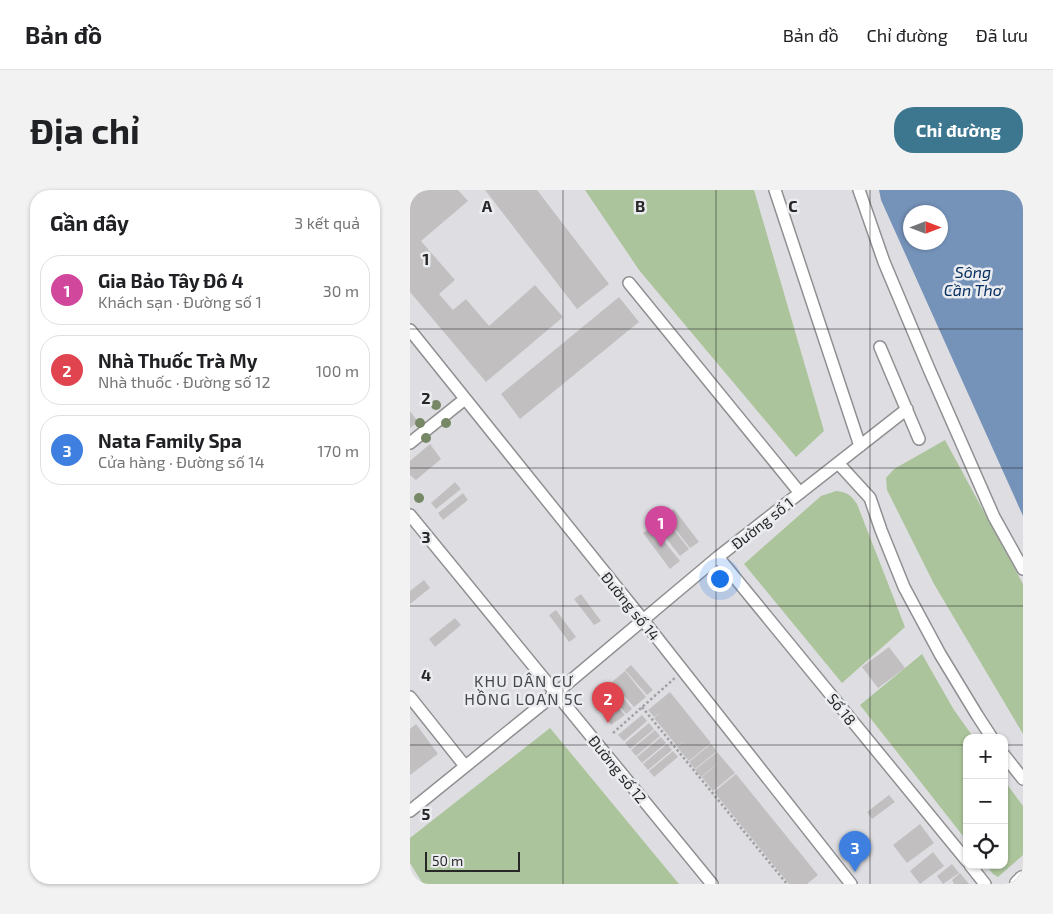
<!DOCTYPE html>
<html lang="vi">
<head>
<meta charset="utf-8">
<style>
	body { margin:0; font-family:"Exo 2",sans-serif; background:#f2f2f2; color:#202124 }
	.controls { position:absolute; right:15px; bottom:15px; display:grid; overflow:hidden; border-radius:10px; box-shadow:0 1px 4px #0004 }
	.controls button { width:45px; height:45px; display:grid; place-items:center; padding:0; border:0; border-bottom:1px solid #e0e0e0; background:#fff; color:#202124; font:25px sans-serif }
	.compass { position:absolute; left:493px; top:15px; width:45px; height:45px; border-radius:50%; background:#fff; box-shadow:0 1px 4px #0004; rotate:90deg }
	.scale { position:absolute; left:15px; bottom:12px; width:95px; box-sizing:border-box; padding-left:5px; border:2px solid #272728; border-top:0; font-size:14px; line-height:18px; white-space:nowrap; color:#272728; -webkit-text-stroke:4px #ebecef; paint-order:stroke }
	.you { position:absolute; left:309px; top:388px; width:18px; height:18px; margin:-12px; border:4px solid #fff; border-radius:50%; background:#1a73e8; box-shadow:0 0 0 8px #1a73e833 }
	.badge { display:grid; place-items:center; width:32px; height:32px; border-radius:50%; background:#3c778f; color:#fff; font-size:16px; font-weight:700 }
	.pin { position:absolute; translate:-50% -41px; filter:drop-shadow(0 1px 2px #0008) }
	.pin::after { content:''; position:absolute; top:26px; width:18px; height:15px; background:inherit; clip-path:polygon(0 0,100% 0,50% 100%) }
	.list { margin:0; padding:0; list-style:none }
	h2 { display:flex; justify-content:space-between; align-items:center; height:65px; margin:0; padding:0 20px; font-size:21px }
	h2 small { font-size:16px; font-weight:400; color:#757577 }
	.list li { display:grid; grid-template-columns:32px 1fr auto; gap:15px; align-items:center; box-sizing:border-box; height:70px; margin:0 10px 10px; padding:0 10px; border:1px solid #e0e0e0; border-radius:20px }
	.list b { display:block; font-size:19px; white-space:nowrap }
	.list p { margin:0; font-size:16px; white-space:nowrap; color:#757577 }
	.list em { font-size:16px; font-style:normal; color:#757577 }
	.icon { flex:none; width:28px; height:28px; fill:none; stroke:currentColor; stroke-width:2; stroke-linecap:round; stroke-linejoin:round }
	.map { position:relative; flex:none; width:613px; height:694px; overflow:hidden; border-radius:20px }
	header { display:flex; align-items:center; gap:30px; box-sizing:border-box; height:70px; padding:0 25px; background:#fff; border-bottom:1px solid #e0e0e0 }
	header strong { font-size:24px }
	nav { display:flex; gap:28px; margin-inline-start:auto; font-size:18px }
	.intro { display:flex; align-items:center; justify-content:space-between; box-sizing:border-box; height:120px; padding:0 30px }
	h1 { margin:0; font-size:35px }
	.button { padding:12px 22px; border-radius:20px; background:#3c778f; color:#fff; font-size:18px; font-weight:700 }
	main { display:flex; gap:30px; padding:0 30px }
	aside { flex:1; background:#fff; border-radius:20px; box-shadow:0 1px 4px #0004 }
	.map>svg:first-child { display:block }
	.green { fill:#acc49b }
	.water { fill:#7592b9; fill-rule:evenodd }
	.building { fill:#c2bfc1 }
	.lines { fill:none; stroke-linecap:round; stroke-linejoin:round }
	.street-casing { stroke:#909093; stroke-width:14 }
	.secondary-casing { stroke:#909093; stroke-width:19 }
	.path { stroke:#a1a1a4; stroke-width:2.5; stroke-dasharray:2.5 2.5; stroke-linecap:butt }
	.street { stroke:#fff; stroke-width:11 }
	.secondary { stroke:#fff; stroke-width:16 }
	.tree { fill:#786 }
	.grid { fill:none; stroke:#272728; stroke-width:1; stroke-opacity:0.55 }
	.labels { text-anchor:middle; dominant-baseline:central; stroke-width:5; stroke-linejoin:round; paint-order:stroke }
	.street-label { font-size:15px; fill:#272728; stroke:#ebecef }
	.water-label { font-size:16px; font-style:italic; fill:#072f60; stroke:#ebecef }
	.neighbourhood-label { font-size:16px; letter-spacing:1px; fill:#48484b; stroke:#ebecef }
	.grid-label { font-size:16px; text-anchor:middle; font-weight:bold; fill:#272728; stroke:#ebecef; stroke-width:5; stroke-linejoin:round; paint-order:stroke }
</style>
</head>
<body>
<header>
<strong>Bản đồ</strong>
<nav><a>Bản đồ</a><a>Chỉ đường</a><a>Đã lưu</a></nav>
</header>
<div class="intro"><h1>Địa chỉ</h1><a class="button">Chỉ đường</a></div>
<main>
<aside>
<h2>Gần đây<small>3 kết quả</small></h2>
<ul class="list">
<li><span class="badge" style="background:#d1479c">1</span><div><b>Gia Bảo Tây Đô 4</b><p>Khách sạn · Đường số 1</p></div><em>30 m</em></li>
<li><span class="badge" style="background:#e0444e">2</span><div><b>Nhà Thuốc Trà My</b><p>Nhà thuốc · Đường số 12</p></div><em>100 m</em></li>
<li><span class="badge" style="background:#3f7fe0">3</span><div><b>Nata Family Spa</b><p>Cửa hàng · Đường số 14</p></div><em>170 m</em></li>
</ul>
</aside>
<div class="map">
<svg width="613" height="694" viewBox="0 0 613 694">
	<rect width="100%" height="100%" fill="#dedee2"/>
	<path class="green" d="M175,0h169l70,241 -28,26 -157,-187z
		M535,250l78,144v150l-89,-150 -47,-94 -1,-12 8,-9z
		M426,301c11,1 15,4 21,13l48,123 -63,56 -98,-119 77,-68z
		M512,464l32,56 20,28h-7v103l-107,-136z
		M140,538l129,156h-256l-13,-21v-25z
		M594,590l19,26v49l-25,22 -5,-3 -7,-9h18z"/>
	<path class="water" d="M469,0h144v326l-142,-316zM500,22h30v30h-30z"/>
	<path class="building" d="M0,0h48l10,11 -47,40 34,39 -16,14 14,16 13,-11 23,27 46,-41 28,32 -77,65 -76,-90z
		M75,0h52l72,94 -32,25z
		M209,107l20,25 -119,97 -19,-25z
		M0,221l8,11 -8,6z
		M20,254l11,15 -25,21 -6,-5v-14z
		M45,292l6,7 -25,20 -5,-6z
		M53,303l5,7 -25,20 -5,-7z
		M264,319l25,33 -9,6 -25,-32z
		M254,327l25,32 -9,7 -25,-32z
		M242,336l28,35 -10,8 -27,-36z
		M14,390l6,8 -20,16v-13z
		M171,404l20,27 -7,4 -20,-26z
		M146,420l20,27 -7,5 -20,-27z
		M45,428l6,7 -26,22 -6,-8z
		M479,457l16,21 -27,20 -16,-21z
		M221,475l22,25 -6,5 -22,-25z
		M215,481l21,26 -12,10 -22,-25z
		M201,493l21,26 -6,5 -21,-26z
		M192,498l23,27 -14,10 -15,-24 2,-10z
		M260,502l41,51 -22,18 -12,-14 8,-6 -8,5 -23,-28 7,-6 -7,5 -6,-7z
		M232,525l5,6 -23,20 -6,-6z
		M239,533l5,6 -24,20 -5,-6z
		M6,534l22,30 -28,21v-46z
		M245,540l5,6 -24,20 -5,-6z
		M251,547l5,6 -24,20 -5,-6z
		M257,554l5,6 -24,20 -5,-6z
		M301,554l6,7 -22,18 -6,-7z
		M263,561l5,6 -24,20 -5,-6z
		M307,562l6,7 -22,18 -6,-7z
		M313,569l12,14 -22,18 -11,-14z
		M326,584l82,101 -11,9h-18l-75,-92z
		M479,605l6,7 -23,17 -5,-7z
		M510,634l14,19 -27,20 -14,-18z
		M523,662l11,14 -24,18 -10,-13z
		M542,674l7,9 -16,11 -6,-8z
		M550,683l9,11h-15l-2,-4z"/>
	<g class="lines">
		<g class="street-casing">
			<path id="street" d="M365,0l85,256
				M449,0l25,72 45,107 65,148 29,52
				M219,93l171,210
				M0,140l233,290 208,264
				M470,157l39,92
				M0,253l55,-44
				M428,273l32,35 11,32 23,57 36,67 37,61 15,23
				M0,325l302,369
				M308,367l249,304
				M0,507l55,69
				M594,565l19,24
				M0,621l146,-118 162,-136 189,-148
				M560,675l15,19"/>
		</g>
		<g class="secondary-casing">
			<path id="secondary" d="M608,694l5,-5"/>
		</g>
		<path class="path" d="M232,517l145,177
			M203,543l63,-56"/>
		<use href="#street" class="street"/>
		<use href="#secondary" class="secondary"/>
	</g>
	<g class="tree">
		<circle cx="26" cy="215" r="5"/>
		<circle cx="10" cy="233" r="5"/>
		<circle cx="36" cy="233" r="5"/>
		<circle cx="16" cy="248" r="5"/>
		<circle cx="9" cy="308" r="5"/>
	</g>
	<path class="grid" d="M153,0v694M306,0v694M460,0v694M0,139h613M0,278h613M0,416h613M0,555h557M594,555h19"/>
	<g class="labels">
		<g class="street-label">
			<text transform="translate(352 333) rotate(-38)">Đường số 1</text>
			<text transform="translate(221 416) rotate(51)">Đường số 14</text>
			<text transform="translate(432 519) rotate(51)">Số 18</text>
			<text transform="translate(208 579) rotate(51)">Đường số 12</text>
		</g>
		<g class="water-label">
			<text x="563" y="81">Sông<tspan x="563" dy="18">Cần Thơ</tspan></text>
		</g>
		<g class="neighbourhood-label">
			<text x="114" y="490">KHU DÂN CƯ<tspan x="114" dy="18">HỒNG LOAN 5C</tspan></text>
		</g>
	</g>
	<g class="grid-label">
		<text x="77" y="22">A</text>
		<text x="230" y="22">B</text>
		<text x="383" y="22">C</text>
		<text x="16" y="75">1</text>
		<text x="16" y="214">2</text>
		<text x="16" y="353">3</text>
		<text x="16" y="491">4</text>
		<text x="16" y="630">5</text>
	</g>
</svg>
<div class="controls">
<button>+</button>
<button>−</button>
<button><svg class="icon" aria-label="locate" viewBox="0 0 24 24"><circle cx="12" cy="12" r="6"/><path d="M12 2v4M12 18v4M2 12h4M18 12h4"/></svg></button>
</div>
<svg class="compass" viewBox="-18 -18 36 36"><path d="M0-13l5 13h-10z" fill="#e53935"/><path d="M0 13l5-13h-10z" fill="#757577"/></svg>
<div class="scale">50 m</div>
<div class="you"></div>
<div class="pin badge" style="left:251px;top:357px;background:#d1479c">1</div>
<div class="pin badge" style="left:198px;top:533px;background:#e0444e">2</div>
<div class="pin badge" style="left:445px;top:682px;background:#3f7fe0">3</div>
</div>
</main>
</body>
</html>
